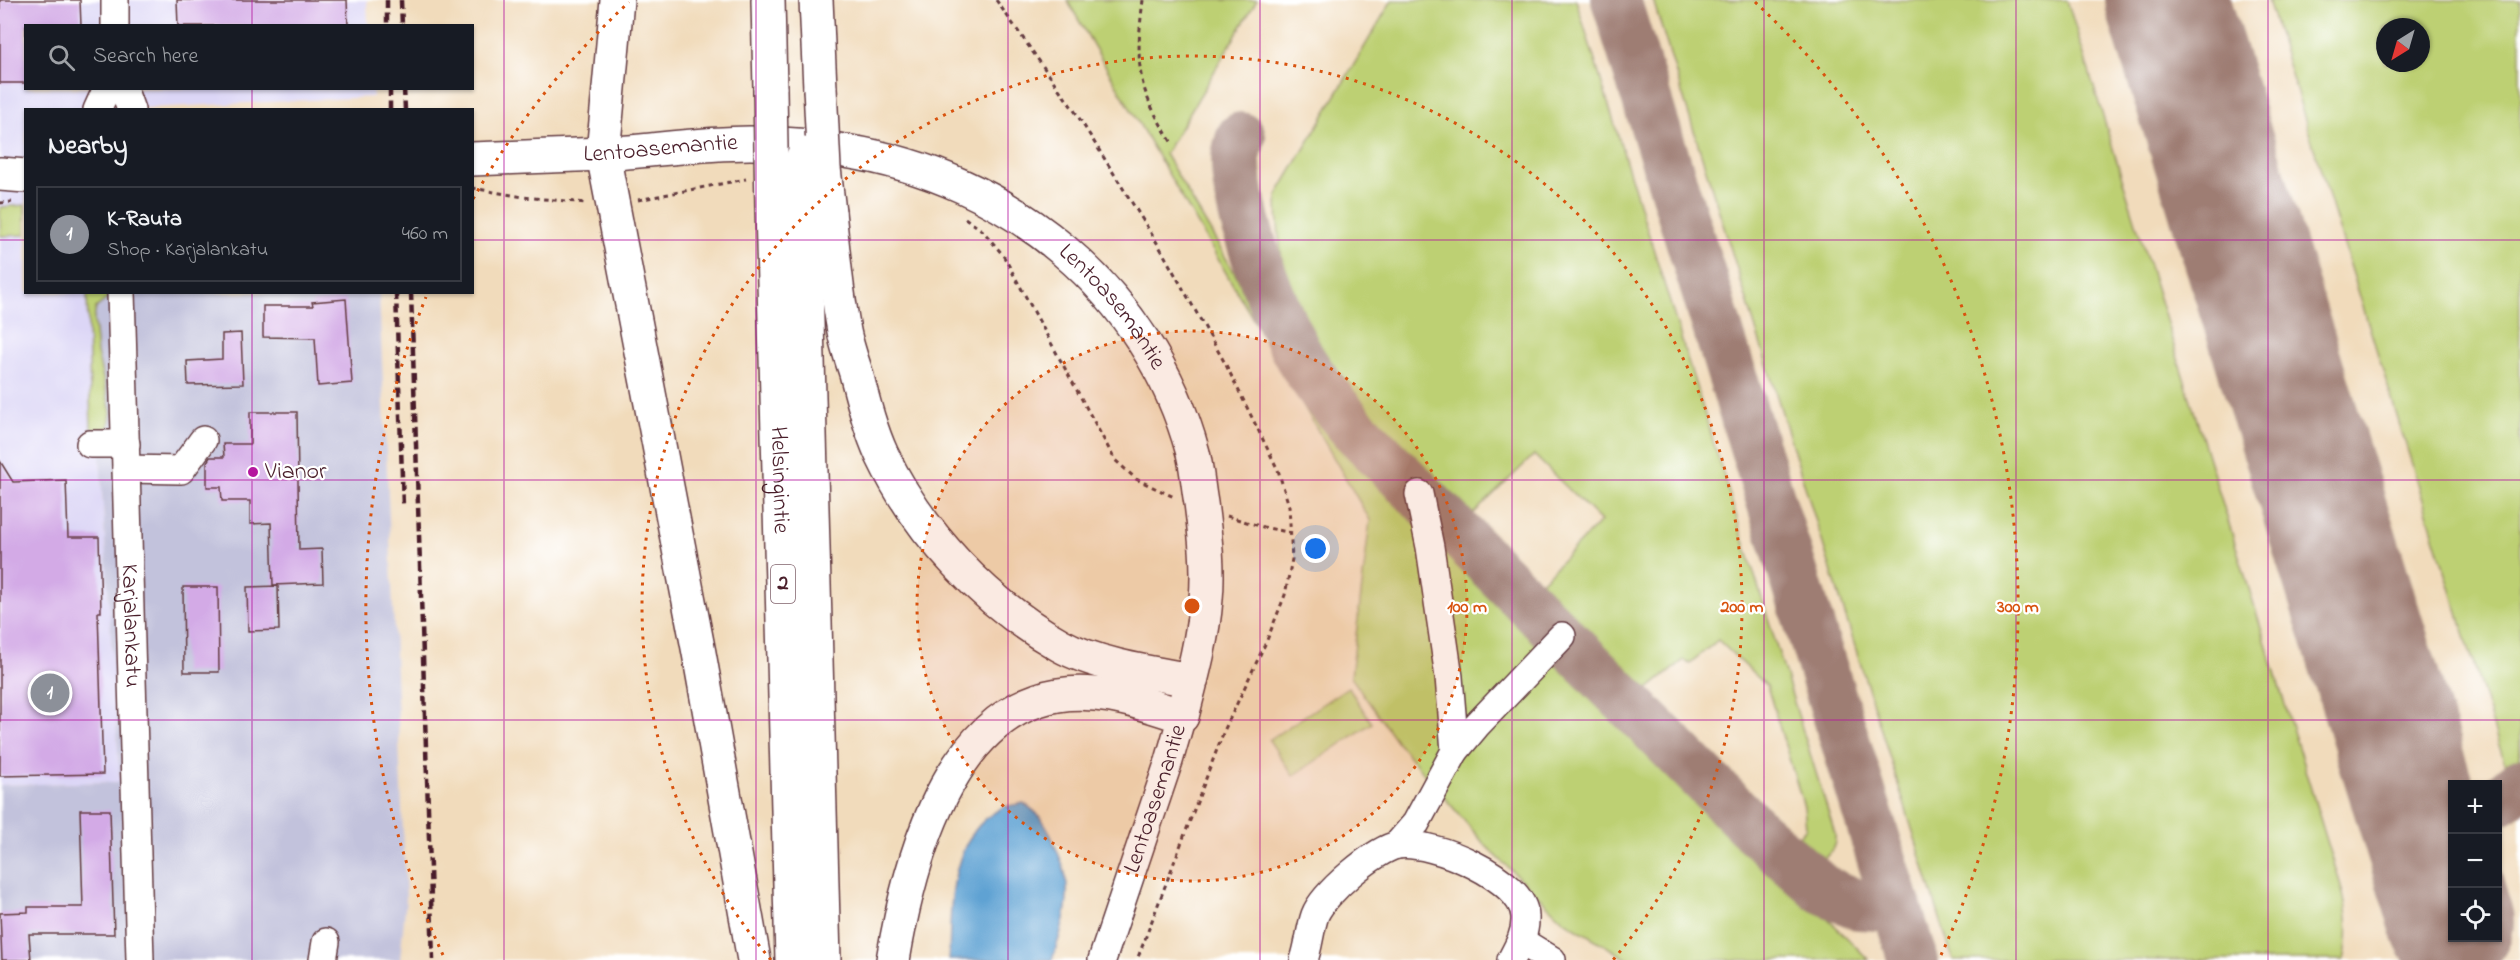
<!DOCTYPE html>
<html lang="en">
<head>
<meta charset="utf-8">
<style>
	body { margin:0; font-family:"Indie Flower",sans-serif; background:#242831; color:#f1f3f6 }
	.controls { position:absolute; right:18px; bottom:18px; display:grid; overflow:hidden; border-radius:0px; box-shadow:0 2px 4px #0004 }
	.controls button { width:54px; height:54px; display:grid; place-items:center; padding:0; border:0; border-bottom:2px solid #363941; background:#171b24; color:#f1f3f6; font:30px sans-serif }
	.compass { position:absolute; left:2376px; top:18px; width:54px; height:54px; border-radius:50%; background:#171b24; box-shadow:0 2px 4px #0004; rotate:217deg }
	.you { position:absolute; left:1316px; top:549px; width:21px; height:21px; margin:-15px; border:4px solid #fff; border-radius:50%; background:#1a73e8; box-shadow:0 0 0 9px #1a73e833 }
	.badge { display:grid; place-items:center; width:39px; height:39px; border-radius:50%; background:#8c9099; color:#fff; font-size:20px; font-weight:700 }
	.pin { position:absolute; translate:-50% -50%; border:3px solid #fff; box-shadow:0 2px 6px #0006 }
	.list { margin:0; padding:0; list-style:none }
	h2 { display:flex; justify-content:space-between; align-items:center; height:78px; margin:0; padding:0 24px; font-size:26px }
	h2 small { font-size:20px; font-weight:400; color:#9ea1a6 }
	.list li { display:grid; grid-template-columns:39px 1fr auto; gap:18px; align-items:center; box-sizing:border-box; height:96px; margin:0 12px 12px; padding:0 12px; border:2px solid #363941; border-radius:0px }
	.list b { display:block; font-size:22px; white-space:nowrap }
	.list p { margin:0; font-size:20px; white-space:nowrap; color:#9ea1a6 }
	.list em { font-size:20px; font-style:normal; color:#9ea1a6 }
	.icon { flex:none; width:33px; height:33px; fill:none; stroke:currentColor; stroke-width:2; stroke-linecap:round; stroke-linejoin:round }
	.map { position:relative; flex:none; width:2520px; height:960px; overflow:hidden }
	.search { position:absolute; background:#171b24; box-shadow:0 2px 4px #0004; left:24px; top:24px; width:450px; height:66px; display:flex; align-items:center; gap:15px; box-sizing:border-box; padding:0 21px; border-radius:0px; color:#9ea1a6; font-size:22px }
	.panel { position:absolute; background:#171b24; box-shadow:0 2px 4px #0004; left:24px; top:108px; width:450px; height:186px; border-radius:0px }
	.map>svg:first-child { display:block }
	.built { fill:#dcd6f6 }
	.industrial { fill:#c2c2dc }
	.green { fill:#bdd073; stroke:#84784f; stroke-width:1.5; fill-rule:evenodd }
	.water { fill:#5fa2d3; stroke:#54607f; stroke-width:1.5 }
	.lines { fill:none; stroke-linecap:round; stroke-linejoin:round }
	.taxiway { stroke:#9e7d73; stroke-width:50 }
	.runway { stroke:#9e7d73; stroke-width:124 }
	.building { fill:#d3aae6 }
	.minor-casing { stroke:#633b41; stroke-width:30 }
	.major-casing { stroke:#633b41; stroke-width:36 }
	.highway-casing { stroke:#633b41; stroke-width:36 }
	.path { stroke:#633b41; stroke-width:3; stroke-dasharray:4.5 4.5; stroke-linecap:butt }
	.minor { stroke:#fff; stroke-width:27 }
	.major { stroke:#fff; stroke-width:33 }
	.highway { stroke:#fff; stroke-width:33 }
	.rail { stroke:#4a1f2b; stroke-width:4.5; stroke-dasharray:9 4.5; stroke-linecap:butt }
	.highway-bridge-casing { stroke:#633b41; stroke-width:36; stroke-linecap:butt }
	.highway-bridge { stroke:#fff; stroke-width:33 }
	.grid { fill:none; stroke:#b5179e; stroke-width:1.5; stroke-opacity:0.55 }
	.ring { fill:none; stroke:#d8530f; stroke-width:3; stroke-dasharray:3 6 }
	.poi-dot { fill:#b5179e; stroke:#fff; stroke-width:2 }
	.labels { text-anchor:middle; dominant-baseline:central; stroke-width:4.5; stroke-linejoin:round; paint-order:stroke }
	.shield { fill:#fff; stroke:#80626b; stroke-width:1.5 }
	.shield-label { font-size:22px; font-weight:bold; fill:#4a1f2b }
	.street-label { font-size:24px; fill:#4a1f2b; stroke:#fff }
	.poi-label { font-size:24px; fill:#4a1f2b; stroke:#fff; text-anchor:start }
	.centre { fill:#d8530f; stroke:#fff; stroke-width:3 }
	.ring-label { font-size:18px; text-anchor:middle; font-weight:bold; fill:#d8530f; stroke:#fff; stroke-width:4.5; stroke-linejoin:round; paint-order:stroke }
</style>
</head>
<body>
<div class="map">
<svg width="2520" height="960" viewBox="0 0 2520 960">
	<rect width="100%" height="100%" fill="#fff"/>
	<filter id="ink" filterUnits="userSpaceOnUse"><feTurbulence type="fractalNoise" baseFrequency=".0167" numOctaves="2"/><feDisplacementMap in="SourceGraphic" scale="12" xChannelSelector="R" yChannelSelector="G"/><feConvolveMatrix kernelMatrix="1 2 1 2 8 2 1 2 1" color-interpolation-filters="sRGB"/></filter>
	<filter id="wash" filterUnits="userSpaceOnUse"><feTurbulence type="fractalNoise" baseFrequency=".008" numOctaves="4" result="noise"/><feDisplacementMap in="SourceGraphic" scale="24" xChannelSelector="R" yChannelSelector="G"/><feGaussianBlur stdDeviation="1.35" result="paint"/><feColorMatrix in="noise" values="0 0 0 0 0 0 0 0 0 0 0 0 0 0 0 0 0 1.4 0 .05"/><feComposite in="paint" operator="in"/></filter>
	<g filter="url(#wash)">
		<rect width="100%" height="100%" fill="#f1dbbb"/>
		<path class="built" d="M0,0h367l1,25 -342,1v62l346,1 1,8 -247,12 -100,1v182l64,1 30,489 -120,3z"/>
		<path class="industrial" d="M90,293h289l27,605 -6,62h-400v-175l120,-3z"/>
		<path class="green" d="M1067,0h190l-92,154 147,251 29,38 42,44 254,252 21,28 33,32 46,42 45,31 87,88h-240l-65,-39 -78,-75 -89,-104 -46,-65 19,-157z
			M1392,0h184l259,834c1,11 -2,16 -10,24h-16l-18,-17 7,-4 8,-9 -2,-21 -37,-121 -49,-46 -28,23 -6,-3 -36,29 -109,-105 62,-63 -67,-66 -63,61c-64,-64 -136,-125 -175,-209 -15,-34 -19,-76 -19,-112z
			M1653,0h414l274,886c7,26 9,47 3,74h-391z
			M2268,0h252v813zM2385,27h36v36h-36z
			M25,205v30l-25,1v-29z
			M87,293h21v5l-12,10 -2,12 3,33 14,59 -2,16 -18,1z
			M1348,687l24,36 -79,53 -24,-36z"/>
		<path class="water" d="M1023,803c18,11 25,23 32,43 4,9 8,18 10,27 7,29 -4,60 -13,87h-103c2,-52 -2,-122 51,-151 6,-4 16,-4 23,-6z"/>
		<g class="lines">
			<path class="taxiway" d="M1616,0l297,960
				M1241,137c-2,7 -5,15 -5,22 -1,55 37,151 64,199 15,25 34,47 53,70l402,402 67,59 37,16 38,2
				M2397,743c14,24 28,45 55,54
				M2498,801l22,-18
				M2447,960c5,-37 -11,-75 5,-109"/>
			<path class="runway" d="M2167,0l285,922"/>
		</g>
		<g id="blocks">
			<path class="building" d="M0,0h80l1,26h-55v57h-26z
				M177,0h170l1,26h-170z
				M346,299l6,84 -34,3 -3,-48 -52,-1v-31h50l-1,-4z
				M241,333l2,51 -55,1 -1,-24 35,-2v-25z
				M250,412h47l2,138 23,-1 1,34 -50,2 -2,-62 -21,1v-23h-28l-1,-14h-14v-25l3,-5h14l-1,-13h27z
				M0,461l13,21 53,-2 2,57h31l2,75h-3l5,162 -103,2z
				M278,586l1,44 -31,1 -1,-44z
				M183,587h35l1,85h-35z
				M80,810h30l4,124h-85l2,26h-29l-2,-47 28,-1v-5h55z"/>
		</g>
	</g>
	<g filter="url(#ink)">
		<use href="#blocks" fill-opacity="0" stroke="#633b41" stroke-width="1.5"/>
		<g class="lines">
			<g class="minor-casing">
				<g id="minor">
					<path d="M115,0v26"/>
					<path d="M123,88l8,22"/>
					<path d="M97,110l10,-22"/>
					<path id="s1" d="M121,292l19,668"/>
					<path d="M90,444h36"/>
					<path d="M126,469l55,1 22,-30"/>
					<path d="M1455,751l21,-25 86,-90"/>
					<path d="M1397,845l19,-22 39,-72 -6,-74 -19,-130 -11,-53"/>
					<path d="M1521,941l31,19"/>
					<path d="M323,960l3,-18"/>
					<path id="s2" d="M1102,960l67,-199 13,-45"/>
					<path d="M1304,960c5,-14 6,-31 11,-45 8,-21 60,-66 83,-70 33,-5 126,33 127,72 1,16 -7,30 -14,43"/>
				</g>
			</g>
			<g class="major-casing">
				<g id="major">
					<path id="s3" d="M472,159c44,-2 87,-3 131,-5 48,-3 98,-11 147,-11 30,0 65,3 95,8 164,26 304,139 348,302 4,16 5,34 8,50 4,31 8,65 5,96 -3,39 -14,79 -24,117"/>
					<path d="M0,174l26,2"/>
				</g>
			</g>
			<g class="highway-casing">
				<g id="highway">
					<path d="M617,0l-14,154 96,499 55,307"/>
					<path d="M768,0l2,89"/>
					<path d="M816,0l4,88"/>
					<path id="s4" d="M772,208l20,752"/>
					<path d="M804,209l20,751"/>
					<path d="M829,212c4,37 7,75 14,113 2,16 8,32 13,48 7,27 14,56 26,82 37,78 103,148 178,190 36,20 91,28 131,35"/>
					<path d="M893,960c15,-89 49,-227 145,-260 47,-17 100,1 144,16"/>
				</g>
			</g>
			<path class="path" d="M996,0l80,113 83,133 67,119 52,105 11,36 3,53 -7,36 -18,45 -43,91 -87,229
				M1143,0c-3,25 -6,50 -2,75 4,24 18,47 31,68
				M472,188l51,9 64,6
				M638,200l108,-21
				M0,203l12,-1
				M965,218l18,13 20,24 112,205 21,19 40,19
				M1227,516l36,11 29,6"/>
			<use href="#minor" class="minor"/>
			<use href="#major" class="major"/>
			<use href="#highway" class="highway"/>
			<path class="rail" d="M387,0v26
				M401,0l1,26
				M390,88v22
				M404,88l1,22
				M396,292l7,215
				M411,292l22,668"/>
			<g class="highway-bridge-casing">
				<path id="highway-bridge" d="M820,88l4,80 5,44
					M770,89l2,119
					M804,154v55"/>
			</g>
			<use href="#highway-bridge" class="highway-bridge"/>
		</g>
	</g>
	<path class="grid" d="M252,0v26M504,0v960M756,0v960M1008,0v960M1260,0v960M1512,0v960M1764,0v960M2016,0v960M2268,0v960M252,88v22M0,240h26M472,240h2048M252,292v668M0,480h2520M0,720h2520"/>
	<circle cx="1192" cy="606" r="275" fill="#d8530f" fill-opacity=".12"/>
	<g class="ring">
		<circle cx="1192" cy="606" r="275"/>
		<path d="M771 960A550 550 0 1 1 1613 960"/>
		<path d="M443 955A826 826 0 0 1 426 297M473 199A826 826 0 0 1 629 2M1755 2A826 826 0 0 1 1941 955"/>
	</g>
	<circle class="poi-dot" cx="253" cy="472" r="6"/>
	<g class="labels">
		<rect class="shield" x="771" y="565" width="24" height="38" rx="4.5"/>
		<g class="shield-label">
			<text x="783" y="584">2</text>
		</g>
		<g class="street-label">
			<text stroke="none"><textPath href="#s3" startOffset="189">Lentoasemantie</textPath></text>
			<text stroke="none"><textPath href="#s3" startOffset="692">Lentoasemantie</textPath></text>
			<text stroke="none"><textPath href="#s4" startOffset="272">Helsingintie</textPath></text>
			<text stroke="none"><textPath href="#s1" startOffset="334">Karjalankatu</textPath></text>
			<text stroke="none"><textPath href="#s2" startOffset="170">Lentoasemantie</textPath></text>
		</g>
		<g class="poi-label">
			<text x="265" y="472">Vianor</text>
		</g>
	</g>
	<circle cx="1192" cy="606" r="9" class="centre"/>
	<g class="ring-label">
		<text x="1467" y="612">100 m</text>
		<text x="1742" y="612">200 m</text>
		<text x="2018" y="612">300 m</text>
	</g>
</svg>
<div class="controls">
<button>+</button>
<button>−</button>
<button><svg class="icon" aria-label="locate" viewBox="0 0 24 24"><circle cx="12" cy="12" r="6"/><path d="M12 2v4M12 18v4M2 12h4M18 12h4"/></svg></button>
</div>
<svg class="compass" viewBox="-18 -18 36 36"><path d="M0-13l5 13h-10z" fill="#e53935"/><path d="M0 13l5-13h-10z" fill="#9ea1a6"/></svg>
<div class="you"></div>
<div class="pin badge" style="left:50px;top:693px">1</div>
<div class="search"><svg class="icon" aria-label="search" viewBox="0 0 24 24"><circle cx="10" cy="10" r="6"/><path d="M15 15l6 6"/></svg>Search here</div>
<section class="panel">
<h2>Nearby<small></small></h2>
<ul class="list">
<li><span class="badge">1</span><div><b>K-Rauta</b><p>Shop · Karjalankatu</p></div><em>460 m</em></li>
</ul>
</section>
</div>
</body>
</html>
